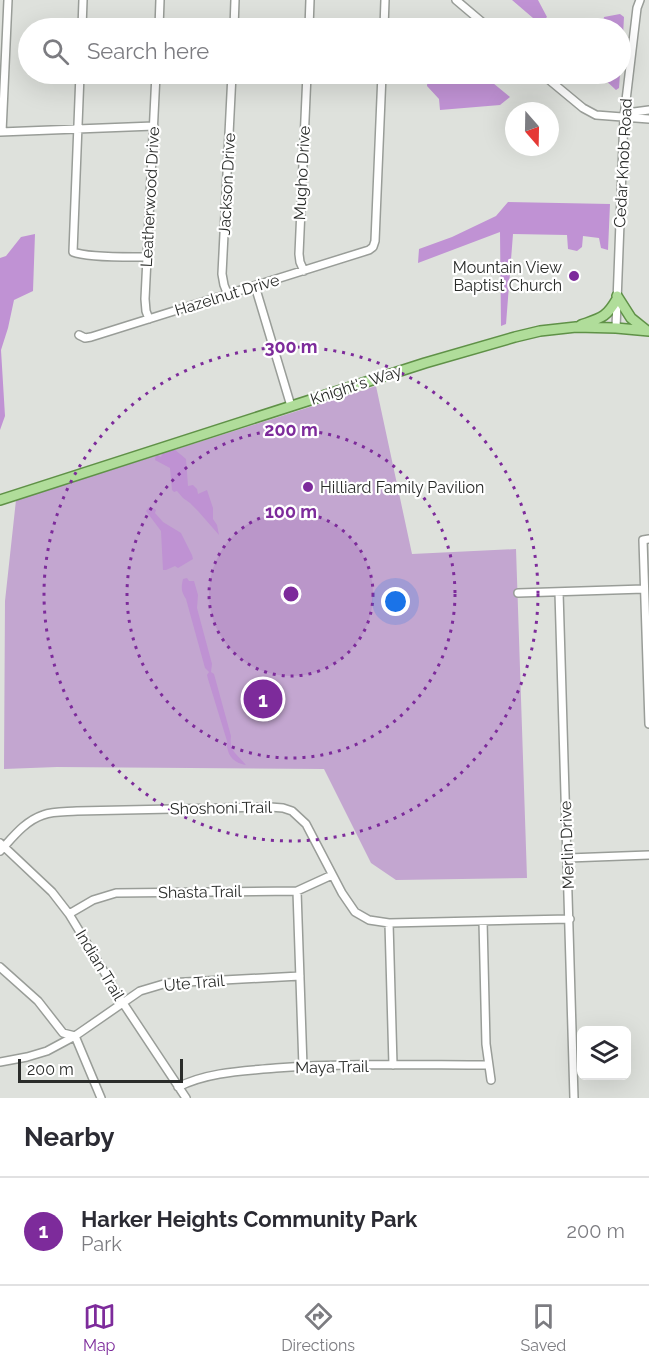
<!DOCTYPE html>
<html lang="en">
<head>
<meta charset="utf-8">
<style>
	body { margin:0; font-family:Raleway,sans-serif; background:#f7f7f7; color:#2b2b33 }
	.controls { position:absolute; right:18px; bottom:18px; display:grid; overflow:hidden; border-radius:9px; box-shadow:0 6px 24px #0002 }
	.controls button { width:54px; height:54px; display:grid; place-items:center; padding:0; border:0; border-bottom:2px solid #e1e1e2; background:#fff; color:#2b2b33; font:30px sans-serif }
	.compass { position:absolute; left:505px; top:102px; width:54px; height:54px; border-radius:50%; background:#fff; box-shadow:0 6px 24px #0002; rotate:160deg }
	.scale { position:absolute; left:18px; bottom:15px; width:165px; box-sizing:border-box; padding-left:6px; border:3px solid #2a2c2a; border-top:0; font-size:16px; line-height:21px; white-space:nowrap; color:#2a2c2a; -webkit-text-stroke:4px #fff; paint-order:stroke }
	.you { position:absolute; left:396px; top:602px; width:21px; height:21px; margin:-15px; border:4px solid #fff; border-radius:50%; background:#1a73e8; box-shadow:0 0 0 9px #1a73e833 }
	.badge { display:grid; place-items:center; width:39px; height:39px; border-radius:50%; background:#7d2b9b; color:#fff; font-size:20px; font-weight:700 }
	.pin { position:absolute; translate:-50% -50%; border:3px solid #fff; box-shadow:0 2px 6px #0006 }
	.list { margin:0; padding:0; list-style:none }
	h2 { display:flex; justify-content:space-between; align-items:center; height:78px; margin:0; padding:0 24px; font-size:26px }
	h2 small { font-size:20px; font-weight:400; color:#7c7c81 }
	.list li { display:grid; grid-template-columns:39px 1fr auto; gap:18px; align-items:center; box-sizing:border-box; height:108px; padding:0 24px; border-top:2px solid #e1e1e2 }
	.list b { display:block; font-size:22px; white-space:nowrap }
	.list p { margin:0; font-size:20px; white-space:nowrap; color:#7c7c81 }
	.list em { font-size:20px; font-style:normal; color:#7c7c81 }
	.icon { flex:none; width:33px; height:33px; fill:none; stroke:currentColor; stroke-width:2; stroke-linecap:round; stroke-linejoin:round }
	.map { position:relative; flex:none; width:649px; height:1098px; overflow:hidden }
	.search { position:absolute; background:#fff; box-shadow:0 6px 24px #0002; left:18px; right:18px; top:18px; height:66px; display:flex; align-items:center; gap:15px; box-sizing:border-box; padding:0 21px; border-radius:33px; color:#7c7c81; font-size:22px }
	.sheet { height:186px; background:#fff }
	nav { display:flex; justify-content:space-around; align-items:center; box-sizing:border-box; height:84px; border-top:2px solid #e1e1e2; background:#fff; font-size:16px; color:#7c7c81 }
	nav a { display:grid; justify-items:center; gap:3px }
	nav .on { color:#7d2b9b }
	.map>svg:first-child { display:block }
	.green { fill:#c3a6d0 }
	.forest { fill:#c092d4 }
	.water { fill:#bf92d3 }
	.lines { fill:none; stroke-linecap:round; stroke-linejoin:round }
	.minor-casing { stroke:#999d98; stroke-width:10 }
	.major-casing { stroke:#5f9147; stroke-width:12 }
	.minor { stroke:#fff; stroke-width:7 }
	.major { stroke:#b0dd9a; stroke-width:9 }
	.ring { fill:none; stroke:#7d2b9b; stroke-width:3; stroke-dasharray:3 6 }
	.poi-dot { fill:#7d2b9b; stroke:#fff; stroke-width:2 }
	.labels { text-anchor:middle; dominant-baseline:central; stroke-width:4.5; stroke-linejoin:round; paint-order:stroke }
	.street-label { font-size:16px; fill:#2a2c2a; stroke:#fff }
	.poi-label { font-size:16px; fill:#2a2c2a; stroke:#fff; text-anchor:end }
	.centre { fill:#7d2b9b; stroke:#fff; stroke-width:3 }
	.ring-label { font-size:18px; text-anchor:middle; font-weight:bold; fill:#7d2b9b; stroke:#fff; stroke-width:4.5; stroke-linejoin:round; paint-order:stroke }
</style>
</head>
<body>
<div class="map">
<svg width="649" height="1098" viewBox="0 0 649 1098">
	<rect width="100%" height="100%" fill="#dee1dc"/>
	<path class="green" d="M376,386l36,168 104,-5 11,329 -131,2 -25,-17 -47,-94 -267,-2 -53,2 1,-168 11,-101z"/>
	<path class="forest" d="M512,0h26l9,17 -7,7z
		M620,14l4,3 -3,55 -1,-44h-10l-7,-5 1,-6z
		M428,74h54l28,23 -10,8 -60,5 -1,-11 -12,-13z
		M601,74h19l-1,14 -3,2 -14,-13z
		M508,202l102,2 -2,46 -7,-2 -2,-10 -16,-2 -1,11 -5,4 -9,-2 -1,-14 -54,-1 -7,90 -5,2 -1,-94 -82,31 1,-14 33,-12 44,-21z
		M35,234l-2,57 -19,9 -6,28 -7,22 4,66 -5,14v-172l6,-2 15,-19z"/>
	<path class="water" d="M174,449l12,10 2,27 5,-1 4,4 1,5 9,-4 6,18v11l4,6 2,10 -21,-24 -8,-8 -7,-5 -6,-7 -3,1 -2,-2 -2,-22 -15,-8 1,-6 5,3 2,-5z
		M149,507l4,1 3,2 -1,3 8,9 18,11 11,22 1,4 -15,9 -3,-2 -9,4h-3l-2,-39 -15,-20z
		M187,578l2,3h5l4,14 -1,13 15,56 -1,8 3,2 17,62c-2,16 6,18 15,29 -13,-2 -20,-11 -19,-24l-19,-62 -1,-4 2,-3 -4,-4 -19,-69c-5,-8 -5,-11 -3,-20z"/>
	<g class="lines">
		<g class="minor-casing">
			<path id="minor" d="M456,0l33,28
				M82,28l1,-28
				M159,28l1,-28
				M234,28l1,-28
				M309,28l1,-28
				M384,28l1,-28
				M80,74l-7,178c15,6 56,5 74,5
				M542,74l41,34 13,7 53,4
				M624,117l10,-5 15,-2
				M0,132l154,-6
				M2,132l6,-132
				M304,271l-4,-9 -1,-8 8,-180
				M255,286l36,120
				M228,295l-4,-10 -2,-11 10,-200
				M149,319l-3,-8 -1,-12 11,-225
				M616,328l8,-211 13,-109 3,-8
				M79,335l6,3 6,-1 278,-87 4,-3 2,-6 7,-167
				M649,539l-6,1 6,184
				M559,592l15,506
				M518,593l126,-4
				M0,843l52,49 17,22 54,89 63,95
				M0,851c13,-14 25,-30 43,-36 11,-4 23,-3 34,-4l193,-4 13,1 9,3 14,13 36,69 13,19 14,8 20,3 181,-4
				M568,858l81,-3
				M297,891l6,176
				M69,914l24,-14 23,-7 181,-2 35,-16
				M483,921l3,123 5,36
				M389,923l4,142
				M0,967l38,34 25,32 12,3 26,62
				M0,1062l27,-5 20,-6 28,-15 65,-45 27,-8 133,-7
				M178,1087c30,-15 65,-16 98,-19 71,-5 142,-3 212,-3"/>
		</g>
		<g class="major-casing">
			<path id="major" d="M617,296l14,22 15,12
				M581,325c20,-7 25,-7 36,-26
				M0,500l425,-137 90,-26 25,-6 36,-4 40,1 33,3"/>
		</g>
		<use href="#minor" class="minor"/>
		<use href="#major" class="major"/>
	</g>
	<circle cx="291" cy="594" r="82" fill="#7d2b9b" fill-opacity=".12"/>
	<g class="ring">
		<circle cx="291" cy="594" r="82"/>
		<circle cx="291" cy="594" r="164"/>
		<circle cx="291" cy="594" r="247"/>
	</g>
	<g class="poi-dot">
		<circle cx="574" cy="276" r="6"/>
		<circle cx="308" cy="487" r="6"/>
	</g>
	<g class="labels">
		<g class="street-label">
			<text transform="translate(623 163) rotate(-87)">Cedar Knob Road</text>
			<text transform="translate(302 173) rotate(-87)">Mugho Drive</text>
			<text transform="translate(227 184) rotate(-87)">Jackson Drive</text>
			<text transform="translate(150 197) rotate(-87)">Leatherwood Drive</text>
			<text transform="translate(227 295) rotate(-17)">Hazelnut Drive</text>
			<text transform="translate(356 385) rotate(-18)">Knight's Way</text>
			<text transform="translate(221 808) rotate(-1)">Shoshoni Trail</text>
			<text transform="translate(567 845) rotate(-92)">Merlin Drive</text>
			<text transform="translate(200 892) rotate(-1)">Shasta Trail</text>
			<text transform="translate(100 965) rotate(59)">Indian Trail</text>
			<text transform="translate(194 983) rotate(-5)">Ute Trail</text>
			<text transform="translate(332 1067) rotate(-1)">Maya Trail</text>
		</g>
		<g class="poi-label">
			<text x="562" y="267">Mountain View<tspan x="562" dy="18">Baptist Church</tspan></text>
			<text x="320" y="487" text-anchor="start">Hilliard Family Pavilion</text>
		</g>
	</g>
	<circle cx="291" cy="594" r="9" class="centre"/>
	<g class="ring-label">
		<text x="291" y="353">300 m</text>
		<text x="291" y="436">200 m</text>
		<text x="291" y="518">100 m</text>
	</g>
</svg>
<div class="controls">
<button><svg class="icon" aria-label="layers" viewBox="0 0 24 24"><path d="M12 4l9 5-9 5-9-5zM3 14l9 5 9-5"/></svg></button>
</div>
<svg class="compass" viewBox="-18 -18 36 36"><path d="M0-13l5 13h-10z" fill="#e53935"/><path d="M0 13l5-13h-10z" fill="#7c7c81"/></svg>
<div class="scale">200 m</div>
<div class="you"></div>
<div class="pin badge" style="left:263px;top:699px">1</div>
<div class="search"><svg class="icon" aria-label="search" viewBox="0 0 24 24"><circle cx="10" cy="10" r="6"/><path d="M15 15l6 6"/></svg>Search here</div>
</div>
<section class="sheet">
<h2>Nearby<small></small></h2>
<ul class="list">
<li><span class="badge">1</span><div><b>Harker Heights Community Park</b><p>Park</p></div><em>200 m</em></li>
</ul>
</section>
<nav>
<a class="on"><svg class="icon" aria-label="map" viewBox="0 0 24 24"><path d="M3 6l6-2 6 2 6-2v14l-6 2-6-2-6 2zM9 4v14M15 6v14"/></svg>Map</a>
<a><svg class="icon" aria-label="directions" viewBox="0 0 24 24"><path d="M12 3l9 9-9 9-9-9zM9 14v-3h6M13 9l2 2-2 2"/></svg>Directions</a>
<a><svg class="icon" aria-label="saved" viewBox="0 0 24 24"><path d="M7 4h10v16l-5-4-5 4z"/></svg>Saved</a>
</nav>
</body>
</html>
